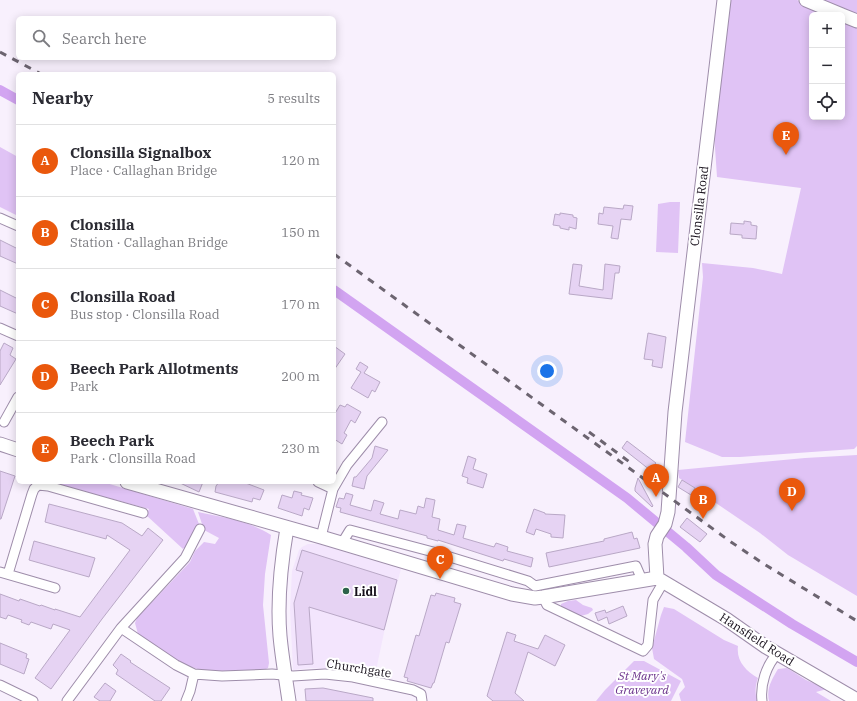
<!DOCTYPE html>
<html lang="en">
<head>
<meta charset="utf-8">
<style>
	body { margin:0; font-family:"IBM Plex Serif",serif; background:#f7f7f7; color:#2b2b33 }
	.controls { position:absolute; right:12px; top:12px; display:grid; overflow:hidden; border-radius:6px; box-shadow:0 2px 10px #0003 }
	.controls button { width:36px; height:36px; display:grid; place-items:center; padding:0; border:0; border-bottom:1px solid #e1e1e2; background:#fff; color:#2b2b33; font:20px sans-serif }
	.you { position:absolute; left:547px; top:371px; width:14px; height:14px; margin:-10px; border:3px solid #fff; border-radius:50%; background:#1a73e8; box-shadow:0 0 0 6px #1a73e833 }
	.badge { display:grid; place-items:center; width:26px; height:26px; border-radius:50%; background:#ea580c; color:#fff; font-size:13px; font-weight:700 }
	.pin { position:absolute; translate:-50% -33px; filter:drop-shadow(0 1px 2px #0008) }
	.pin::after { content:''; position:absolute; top:21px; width:14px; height:12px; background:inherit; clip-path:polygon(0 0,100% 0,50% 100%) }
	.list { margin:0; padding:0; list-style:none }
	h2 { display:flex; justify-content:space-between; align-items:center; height:52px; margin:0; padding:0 16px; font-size:17px }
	h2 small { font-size:13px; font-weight:400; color:#7c7c81 }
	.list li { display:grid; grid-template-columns:26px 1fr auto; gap:12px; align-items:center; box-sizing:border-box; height:72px; padding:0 16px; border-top:1px solid #e1e1e2 }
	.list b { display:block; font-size:15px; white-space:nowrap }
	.list p { margin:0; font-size:13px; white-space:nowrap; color:#7c7c81 }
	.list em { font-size:13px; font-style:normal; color:#7c7c81 }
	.icon { flex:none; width:22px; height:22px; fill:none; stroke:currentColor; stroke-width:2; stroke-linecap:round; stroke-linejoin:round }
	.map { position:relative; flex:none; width:857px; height:701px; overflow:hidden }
	.search { position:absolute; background:#fff; box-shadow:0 2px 10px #0003; left:16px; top:16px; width:320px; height:44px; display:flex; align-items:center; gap:10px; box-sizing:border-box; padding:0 14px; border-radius:6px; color:#7c7c81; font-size:15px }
	.panel { position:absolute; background:#fff; box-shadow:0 2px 10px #0003; left:16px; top:72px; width:320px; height:412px; border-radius:6px }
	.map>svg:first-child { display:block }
	.built { fill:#f3e5fd }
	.green { fill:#e0c3f5 }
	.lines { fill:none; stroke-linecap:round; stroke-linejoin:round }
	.canal { stroke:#d2a4f1; stroke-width:10 }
	.building { fill:#e6d3f3; stroke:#b9a8c6 }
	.street-casing { stroke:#9e8daa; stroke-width:11 }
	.secondary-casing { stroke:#9e8daa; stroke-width:15 }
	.street { stroke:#fff; stroke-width:9 }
	.secondary { stroke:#fff; stroke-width:13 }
	.rail { stroke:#6c6470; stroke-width:3; stroke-dasharray:7 7; stroke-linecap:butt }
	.poi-dot { fill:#2c6249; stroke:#fff; stroke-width:1.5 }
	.labels { text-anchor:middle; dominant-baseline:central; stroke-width:4; stroke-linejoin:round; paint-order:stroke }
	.street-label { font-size:12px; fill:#150e19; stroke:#fff }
	.poi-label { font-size:12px; font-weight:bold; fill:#150e19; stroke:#fff; text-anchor:start }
	.park-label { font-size:12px; font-style:italic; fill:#6b328b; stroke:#fff }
</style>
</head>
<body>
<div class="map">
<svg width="857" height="701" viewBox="0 0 857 701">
	<rect width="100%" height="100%" fill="#f8f0fd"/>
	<path class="built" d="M308,544h11l82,25 -16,59 -10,47 -33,-5 -31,-2 -18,2 -3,-61 2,-38 7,-21 3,-3z"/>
	<path class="green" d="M730,0h67l37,15h-22v102h30v-99l15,7v421l-3,3 -114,8h-18l-37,-15 18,-165 -1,-14 51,5 29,6 19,-86 -84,-11 -3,-44z
		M818,0h39v17z
		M0,147l18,10v59l-18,-9z
		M670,202h10l-2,51 -22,-1 2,-48z
		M857,455v141l-69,-41 -28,-22 -78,-53 -3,-2 -1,-8 127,-12z
		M50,482h53l90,27 6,15 -12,26 -4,-2v1l-37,-34 3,-6z
		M198,512c24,5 52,9 73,23l-6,39 -2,31 6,58 -1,5 -8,4 -51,1 -20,-7 -23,-12 -28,-20 -3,-11 2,-5 53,-56 5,-11 9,-9 11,2 4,-6 -15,-8z
		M576,600l7,5 9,3 1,2 -5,4 -11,3 -16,-10v-3l7,-3z
		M664,607l10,2 50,31 14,6c-2,15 8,25 20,32 -3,8 -3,15 -1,23h-76l-2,-7 6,-7 -3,-8 -28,-20 -2,-11 9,-33z
		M634,661h10l37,20 -10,20h-75l9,-11z
		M787,668l19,12 21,9 -11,3 15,9h-62c-3,-12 3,-22 9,-32z"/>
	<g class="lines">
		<path class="canal" d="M0,90l18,10
			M334,290l293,208 59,49 30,28 76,49 65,38"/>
	</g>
	<path class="building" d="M624,205l9,1 -2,14 -10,-1 -3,20 -7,-1 2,-12 -15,-2 1,-11 4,1 1,-7 19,2z
		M560,213l13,2v2l4,1 -1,11 -7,-2v3l-9,-2v-2l-7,-1 2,-11 5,1z
		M744,221l7,1v3l6,1 -1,13 -14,-1v-3l-12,-1 1,-11 13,1z
		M0,240l18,9v15l-18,-8z
		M573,264l9,1 -3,21 24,4 2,-26 15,2 -1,7h-4l-3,26 -43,-5z
		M0,290l18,9v15l-18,-8z
		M648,333l18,4 -4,31 -10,-2 1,-6 -9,-1z
		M4,343l9,5 -3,7 6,4 -16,26v-34z
		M334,346l11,8 -11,16z
		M360,362l8,5 -4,6 16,9 -5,10 -3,-2 -4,8 -17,-10 10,-16 -5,-3z
		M347,404l14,8 -6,11 -4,-3 -7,13 3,2 -5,9 -8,-5v-24l6,-10 5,2z
		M627,441l29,22 -6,7 -28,-22z
		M375,446l13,4 -21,26 -3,13 -12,-3 2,-9h2l16,-19z
		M468,456l8,3 -3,10 14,5 -4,14 -16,-5 1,-5 -6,-2z
		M0,471l15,5 -14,43h-1z
		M638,478l15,28 -1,1 -17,-16v-3z
		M682,480l13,8 -4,7 -13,-8z
		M178,482h25l-4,10z
		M219,482h24l21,8 -4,10 -7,-2 -1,4 -37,-10 1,-6z
		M294,491l8,2 -1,2 12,3 -4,12 -5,-2 -2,8 -24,-8 4,-13 10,3z
		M346,493l7,2 -3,10 21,6 3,-11 10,3 -4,11 18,5 2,-9 16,4 2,-8 6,2 2,-10 9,2 -3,17 8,2 -2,11 16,5 3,-11 9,2 -3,12 31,9 2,-4 12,4 -1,4 26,7 -2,9 -27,-8 -1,2 -65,-21v1l-11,-3v-2l-87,-24 1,-4 -5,-1 3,-9 5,1z
		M49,504l73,19 20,13 6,-8 15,12 -61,79 -51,70 -16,-11 35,-48 -17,-6 -2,5 -20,-7 -2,3 -8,-3 1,-2 -14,-5 -2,4 -6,-2v-23l19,7 1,-2 20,7 1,-1 14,5v-1l25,8 50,-67 -23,-15 -1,4 -61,-17z
		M534,509l11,4v1l20,1 -2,23 -12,-1v-3l-15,-5 -2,6 -8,-3z
		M687,518l20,16 -7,8 -20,-15z
		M632,532l2,7 3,-1 3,10 -91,19 -3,-14 58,-12v-2z
		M34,541l61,17 -6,19 -60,-17z
		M302,550l95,30 -13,50 -75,-23 4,57 -15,1 -4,-62 9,-31 -7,-2z
		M436,593l19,5 -1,4 7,2 -12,39 -3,-1 -12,41h-1l-2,5 -24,-7 1,-3 -4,-1 12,-42 3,1 12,-41 4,1z
		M623,606l4,10 -18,8 -2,-7 -9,4 -3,-8 10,-3 1,3z
		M507,632l9,3 -2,6 24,8 7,-14 20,10 -10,21 -27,-14 -13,41 9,8h-31l-6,-5z
		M0,643l27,11 -1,4 3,1 -5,15 -24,-10z
		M121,654l10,7 -1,1 40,26 -9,13h-6l-39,-27 2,-4 -5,-5z
		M105,683l11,8 -6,10h-10l-6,-4z
		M323,688l50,10v3h-67l-1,-12z"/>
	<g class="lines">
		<g class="street-casing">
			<path id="street" d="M0,218l18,8
				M0,328l18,8
				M4,422l14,-25
				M318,482l15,7
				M321,537l12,-48 14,-24 35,-43
				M342,543l8,-13 87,23 91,28 7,5 101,-20 6,14
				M0,572l55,16
				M8,574l24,-80 2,-5 4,-4 10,1 95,27
				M543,597l4,8 96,46 5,-6 5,-45 11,-19
				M121,628l55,37 18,9 28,2 50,-2 21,2 32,-2 28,3 60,13 8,4 1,7
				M0,685l33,16
				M67,701l54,-73 64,-70 15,-29
				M186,701l4,-10 4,-17
				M762,701c-2,-16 4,-36 16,-48"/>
		</g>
		<g class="secondary-casing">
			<path id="secondary" d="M806,0l36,15
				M842,15l15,6
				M0,444l18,6
				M127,482l194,55 191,57 23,4 8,-1 114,-19
				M287,528c-6,35 -10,73 -7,108 2,22 6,44 9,65
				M657,578l-2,-34 2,-8 8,-12 3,-12 7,-100 49,-412
				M657,578l69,41 40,28 91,53"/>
		</g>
		<use href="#street" class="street"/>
		<use href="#secondary" class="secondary"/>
		<path class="rail" d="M0,52l41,22
			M334,254l397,288 33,22 93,57
			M589,432l42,31"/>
	</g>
	<circle class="poi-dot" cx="346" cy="591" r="4"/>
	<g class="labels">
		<g class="street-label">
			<text transform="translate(699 206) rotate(-83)">Clonsilla Road</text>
			<text transform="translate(757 639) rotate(33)">Hansfield Road</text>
			<text transform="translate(359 668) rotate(9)">Churchgate</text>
		</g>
		<g class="poi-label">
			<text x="354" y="591">Lidl</text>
		</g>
		<g class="park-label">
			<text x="642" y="675">St Mary's<tspan x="642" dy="14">Graveyard</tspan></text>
		</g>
	</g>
</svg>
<div class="controls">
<button>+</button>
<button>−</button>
<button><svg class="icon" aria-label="locate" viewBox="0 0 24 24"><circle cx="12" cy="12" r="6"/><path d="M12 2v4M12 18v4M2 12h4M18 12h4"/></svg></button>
</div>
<div class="you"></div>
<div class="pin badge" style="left:656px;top:497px">A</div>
<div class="pin badge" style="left:703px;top:519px">B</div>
<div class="pin badge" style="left:440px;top:579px">C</div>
<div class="pin badge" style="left:792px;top:511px">D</div>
<div class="pin badge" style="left:786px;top:155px">E</div>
<div class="search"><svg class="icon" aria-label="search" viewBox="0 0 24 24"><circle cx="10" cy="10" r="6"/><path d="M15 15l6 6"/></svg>Search here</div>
<section class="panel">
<h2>Nearby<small>5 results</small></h2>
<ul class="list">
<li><span class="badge">A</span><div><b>Clonsilla Signalbox</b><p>Place · Callaghan Bridge</p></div><em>120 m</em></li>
<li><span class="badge">B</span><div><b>Clonsilla</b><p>Station · Callaghan Bridge</p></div><em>150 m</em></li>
<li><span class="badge">C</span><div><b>Clonsilla Road</b><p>Bus stop · Clonsilla Road</p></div><em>170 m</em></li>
<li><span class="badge">D</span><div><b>Beech Park Allotments</b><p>Park</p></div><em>200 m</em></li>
<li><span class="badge">E</span><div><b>Beech Park</b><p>Park · Clonsilla Road</p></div><em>230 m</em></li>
</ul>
</section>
</div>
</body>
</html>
